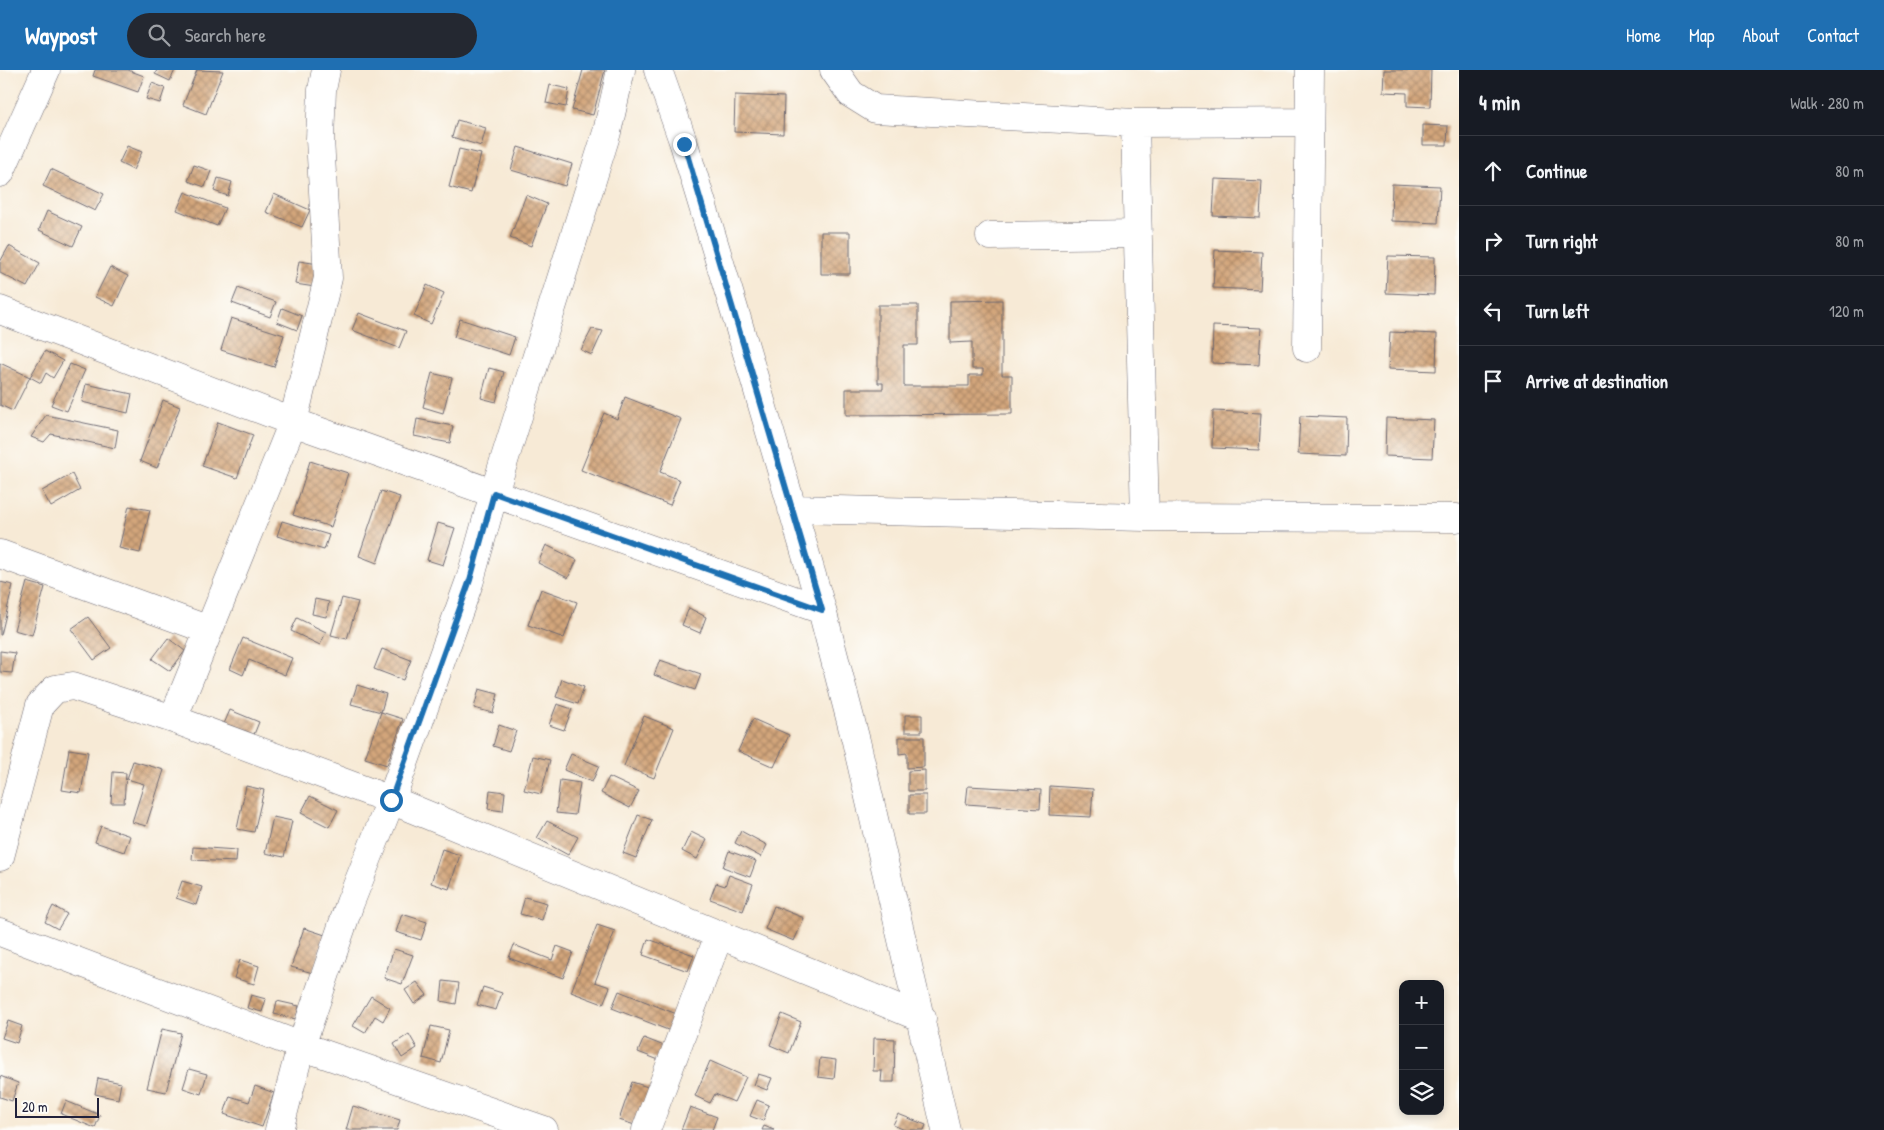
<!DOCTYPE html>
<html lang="en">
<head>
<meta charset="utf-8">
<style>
	body { margin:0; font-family:"Patrick Hand",sans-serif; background:#242831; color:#f1f3f6 }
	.controls { position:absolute; right:15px; bottom:15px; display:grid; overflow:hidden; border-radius:10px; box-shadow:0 2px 8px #0003 }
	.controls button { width:45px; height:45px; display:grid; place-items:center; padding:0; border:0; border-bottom:1px solid #363941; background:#171b24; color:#f1f3f6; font:25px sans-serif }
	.scale { position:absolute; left:15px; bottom:12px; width:84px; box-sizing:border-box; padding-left:5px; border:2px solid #22223b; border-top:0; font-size:14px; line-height:18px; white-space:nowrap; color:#22223b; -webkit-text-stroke:4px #fdfcf7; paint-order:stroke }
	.stop { position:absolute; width:15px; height:15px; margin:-11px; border:4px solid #1f6fb2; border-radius:50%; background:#fff }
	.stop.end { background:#1f6fb2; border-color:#fff; box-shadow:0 1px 5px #0008 }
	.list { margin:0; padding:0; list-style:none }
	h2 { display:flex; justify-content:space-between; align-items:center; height:65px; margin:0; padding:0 20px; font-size:21px }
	h2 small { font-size:16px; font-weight:400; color:#9ea1a6 }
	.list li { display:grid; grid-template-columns:32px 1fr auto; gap:15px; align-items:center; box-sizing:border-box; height:70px; padding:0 20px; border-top:1px solid #363941 }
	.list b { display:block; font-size:19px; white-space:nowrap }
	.list em { font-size:16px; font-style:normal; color:#9ea1a6 }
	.icon { flex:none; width:28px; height:28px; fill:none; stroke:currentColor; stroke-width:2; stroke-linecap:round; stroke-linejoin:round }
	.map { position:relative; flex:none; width:1459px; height:1060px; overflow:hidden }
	header { display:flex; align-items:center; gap:30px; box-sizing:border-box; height:70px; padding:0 25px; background:#1f6fb2; color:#fff }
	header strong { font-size:24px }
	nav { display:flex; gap:28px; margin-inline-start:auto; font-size:18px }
	.search { width:350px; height:45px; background:#242831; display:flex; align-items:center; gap:12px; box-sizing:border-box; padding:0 18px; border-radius:28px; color:#9ea1a6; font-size:19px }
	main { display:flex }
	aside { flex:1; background:#171b24 }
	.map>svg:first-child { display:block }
	.building { fill:url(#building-cross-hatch) }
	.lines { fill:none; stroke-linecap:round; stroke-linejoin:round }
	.street-casing { stroke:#6d6871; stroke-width:29 }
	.street { stroke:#fff; stroke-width:28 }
	.route { stroke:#1f6fb2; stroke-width:6 }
</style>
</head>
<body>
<header>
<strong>Waypost</strong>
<div class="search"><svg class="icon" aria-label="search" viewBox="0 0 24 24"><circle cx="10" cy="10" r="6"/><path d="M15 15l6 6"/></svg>Search here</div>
<nav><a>Home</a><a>Map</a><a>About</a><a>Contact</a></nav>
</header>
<main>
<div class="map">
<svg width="1459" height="1060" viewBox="0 0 1459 1060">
	<defs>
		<pattern id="building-cross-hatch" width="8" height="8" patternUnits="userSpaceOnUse" patternTransform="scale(1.25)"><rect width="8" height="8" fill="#d3a67b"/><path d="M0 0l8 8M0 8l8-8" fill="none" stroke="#ab8766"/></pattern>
	</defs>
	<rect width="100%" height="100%" fill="#fdfcf7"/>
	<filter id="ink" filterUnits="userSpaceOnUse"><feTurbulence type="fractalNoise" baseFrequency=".02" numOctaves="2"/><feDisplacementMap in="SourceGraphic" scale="10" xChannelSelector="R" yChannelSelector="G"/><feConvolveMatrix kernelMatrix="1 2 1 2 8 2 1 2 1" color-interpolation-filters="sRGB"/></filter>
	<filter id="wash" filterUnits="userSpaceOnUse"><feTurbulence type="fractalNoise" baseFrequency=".0096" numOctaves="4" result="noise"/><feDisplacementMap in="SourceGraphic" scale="20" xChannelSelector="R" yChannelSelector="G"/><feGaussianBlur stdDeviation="1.12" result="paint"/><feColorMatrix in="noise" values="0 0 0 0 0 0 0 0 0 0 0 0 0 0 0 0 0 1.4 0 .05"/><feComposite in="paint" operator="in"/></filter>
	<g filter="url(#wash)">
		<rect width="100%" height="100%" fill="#f7ead6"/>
		<g id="blocks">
			<path class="building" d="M95,0h33l16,6 -6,16 -45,-16z
				M157,0h18l-5,11 -15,-7z
				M197,0l26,1 -17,43 -23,-9z
				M583,0h22l-12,45 -21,-5z
				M1384,0h47l-1,37 -23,-1v-13l-24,-1z
				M152,13l13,5 -5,15 -14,-4z
				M550,15l19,4 -3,18 -20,-4z
				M735,25l49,2 -1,37 -49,-2z
				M457,50l29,8 -5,18 -29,-9z
				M1423,55l25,1 -1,19h-24z
				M127,76l15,6 -9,18 -14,-7z
				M518,77l54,17 -7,22 -54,-16z
				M459,79l22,5 -10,39 -22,-6z
				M194,95l17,6 -6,16 -17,-6z
				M51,99l53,25 -9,17 -52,-25z
				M218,108l14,4 -4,14 -14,-5z
				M1215,109l47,2 -2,37 -47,-2z
				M1392,114l48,2 -2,37 -47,-2z
				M185,122l40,16 -8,18 -40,-16z
				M274,124l36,16 -8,17 -36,-15z
				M526,125l21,9 -16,42 -21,-8z
				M47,141l35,16 -9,19 -34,-16z
				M821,162h29v42h-29z
				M9,176l31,17 -13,24 -27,-14v-11z
				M1215,180l47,2 -2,38 -47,-2z
				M1388,186l47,1 -1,38 -48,-2z
				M299,191l20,3 -4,23 -20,-3z
				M110,197l18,9 -14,30 -19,-9z
				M427,215l17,8 -13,31 -17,-8z
				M238,218l38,14 -6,15 -38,-14z
				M1002,230v75h10v39l-166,1v-26h37v-6h-5v-78h40v40h-14v41h65v-11h14v-6h-11v-27l-22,1v-42z
				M282,238l20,8 -5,14 -20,-8z
				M359,243l47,18 -7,17 -47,-18z
				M231,248l53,17 -10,32 -53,-17z
				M460,249l55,18 -6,18 -55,-18z
				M1213,256l48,2 -2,37 -47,-2z
				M592,259l11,2 -11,24 -11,-5z
				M1390,262l47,2 -1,37 -48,-2z
				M45,281l18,10 -10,17 -7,-5 -5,10 -11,-6z
				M0,293l30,14 -17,34 -13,-6z
				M70,294l15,6 -18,41 -16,-6z
				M489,298l15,4 -8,30 -15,-4z
				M432,303l20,5 -9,35 -20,-6z
				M86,314l46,10 -4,19 -46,-11z
				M625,327l56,22 -21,53 20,8 -10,25 -89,-35 23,-57 13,6z
				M163,330l17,7 -23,61 -17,-7z
				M1213,341l48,2 -2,37 -47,-2z
				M46,345l72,15 -3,18 -64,-14 -7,8 -13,-5z
				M1300,346l47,2 -1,38 -48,-2z
				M1386,348l48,2 -2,38 -47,-2z
				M417,349l36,7 -3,17 -36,-7z
				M218,352l35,13 -16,43 -35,-12z
				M310,391l38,12 -17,54 -38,-12z
				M72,404l8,16 -29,17 -9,-16z
				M381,421l19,6 -23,66 -18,-7z
				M129,436l21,4 -10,43 -21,-5z
				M282,451l47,14 -5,15 -47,-14z
				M438,453l17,5 -12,37 -16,-5z
				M546,475l31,15 -9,18 -30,-15z
				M0,512l13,3 -12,50h-1z
				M27,512l18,5 -13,48 -18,-5z
				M541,519l36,13 -13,36 -36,-13z
				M342,528l16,4 -11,37 -16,-4z
				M315,529l14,3 -3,15 -14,-3z
				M689,538l17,9 -6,16 -18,-8z
				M88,547l23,31 -17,12 -23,-31z
				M297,548l29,14 -6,13 -29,-14z
				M168,568l17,13 -15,20 -18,-12z
				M243,568l49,20 -7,17 -36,-15 -6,15 -13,-6z
				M382,579l29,11 -8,20 -29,-11z
				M0,581l15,2 -3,20 -12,-1z
				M660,590l41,14 -6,16 -41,-15z
				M562,609l22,8 -6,17 -22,-7z
				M357,615l29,9 -5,18 -30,-8z
				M479,619l19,5 -5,19 -19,-5z
				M557,634l15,5 -8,21 -15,-5z
				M230,640l29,12 -6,15 -29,-13z
				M381,642l22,7 -16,46 -22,-7z
				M905,645h17v17h-17z
				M644,646l30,12 -20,50 -30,-12z
				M753,649l36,16 -15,32 -36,-16z
				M499,655l17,6 -7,20 -16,-5z
				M899,667h25v30l-17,1v-15l-8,1z
				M69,679l19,3 -7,41 -19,-3z
				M571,684l28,12 -7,16 -28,-12z
				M533,686l17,4 -9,34 -17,-4z
				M133,691l31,9 -18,56 -14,-4 12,-38 -17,-5z
				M925,700v21h-17v-20z
				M113,702l13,1 -2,30h-13z
				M609,707l30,14 -9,17 -29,-15z
				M560,710l20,3 -5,32 -19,-2z
				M246,716l18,4 -10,42 -17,-3z
				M968,716l73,4 -1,19 -74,-5z
				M1050,716l43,3 -2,28 -42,-2z
				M490,720l15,2 -2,19 -15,-2z
				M909,725h17v19h-17z
				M310,726l28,14 -9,17 -28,-14z
				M638,745l14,5 -16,38 -13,-5z
				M273,747l19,4 -8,36 -19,-4z
				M547,751l31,16 -10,18 -31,-17z
				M101,756l29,10 -6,16 -29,-10z
				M741,761l26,14 -6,12 -26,-14z
				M691,762l16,8 -10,19 -15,-8z
				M193,777l44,3 -1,12 -44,-2z
				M442,779l18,6 -11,34 -18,-6z
				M729,781l27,10 -6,16 -27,-10z
				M729,805l24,9 -10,27 -33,-12 6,-16 9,3z
				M182,811l20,6 -6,18 -20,-7z
				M525,827l22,6 -5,17 -22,-6z
				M53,836l14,8 -9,15 -13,-7z
				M774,836l30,12 -10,23 -29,-12z
				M402,844l25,8 -6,18 -25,-8z
				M597,855l18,6 -20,51 15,5 -7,17 -32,-12z
				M304,858l21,7 -12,38 -22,-6z
				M648,869l46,16 -6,16 -45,-16z
				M514,875l38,15 5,-14 16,6 -10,26 -54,-20z
				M394,879l19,6 -11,29 -18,-6z
				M240,890l19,6 -5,18 -20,-6z
				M443,911l16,2 -3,21 -15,-3z
				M417,912l10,13 -13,9 -9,-14z
				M483,917l19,6 -6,17 -19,-5z
				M619,921l60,24 -6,17 -61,-24z
				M251,925l15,4 -4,13 -15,-4z
				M371,926l19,12 -7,13 -8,-5 -10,17 -12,-7z
				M277,931l22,5 -3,13 -22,-5z
				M782,944l19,8 -12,31 -19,-8z
				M8,951l14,5 -5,17 -15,-5z
				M431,956l18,4 -8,33 -18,-5z
				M162,959l19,4 -15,59 -19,-4z
				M409,964l8,14 -15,10 -8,-14z
				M644,968l25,10 -5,14 -26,-10z
				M874,968l21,1 -1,43h-13l1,-11h-9z
				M820,988l16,2 -2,19 -16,-2z
				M710,991l36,16 -12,25 -19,-8 -5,9 -15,-7z
				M189,999l18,5 -6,20 -18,-6z
				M758,1004l14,4 -5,12 -13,-5z
				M0,1006l18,7 -6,18 -12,-4z
				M98,1008l23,5 -3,16 -23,-5z
				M632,1012l19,6 -13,38 -19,-6z
				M255,1016l19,7 -12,34 -38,-13 6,-18 19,6z
				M757,1030l12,5 -6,16 -13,-5z
				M66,1031l34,14 -5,13 -34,-14z
				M353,1036l47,14 -3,10h-51z
				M690,1037l27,10 -5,13h-31z
				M898,1044l28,11 -2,5h-19l-12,-5z
				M764,1056l10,4h-12z"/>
		</g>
	</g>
	<g filter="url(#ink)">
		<use href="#blocks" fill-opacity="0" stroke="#6d6871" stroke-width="1"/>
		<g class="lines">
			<g class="street-casing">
				<path id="street" d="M658,0l26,74 53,175 85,291 34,131 90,389
					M834,0l17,24 24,15 260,14 173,-1
					M1135,53l10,394
					M0,103l46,-103
					M990,166l148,-2
					M0,240l293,112 529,188
					M1307,278l3,-278
					M792,439l353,8 312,1
					M0,484l209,76
					M173,649l120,-297 35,-144 -8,-139 2,-49 4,-20
					M0,787l40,-152 15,-16 18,-3 100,33 218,81 531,218
					M0,862l301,114 243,84
					M279,1060l22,-84 49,-143 41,-103 79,-220 24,-87 113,-361 14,-62
					M646,1060l73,-195"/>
			</g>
			<use href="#street" class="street"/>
		</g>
	</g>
	<g class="lines" filter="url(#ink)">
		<path class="route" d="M391,730l79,-220 24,-87 328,117 -138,-466"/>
	</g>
</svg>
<div class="controls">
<button>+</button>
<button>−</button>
<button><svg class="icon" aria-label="layers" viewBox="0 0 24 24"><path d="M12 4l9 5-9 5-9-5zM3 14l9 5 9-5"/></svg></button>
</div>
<div class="scale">20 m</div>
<div class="stop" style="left:391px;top:730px"></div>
<div class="stop end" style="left:684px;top:74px"></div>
</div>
<aside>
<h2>4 min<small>Walk · 280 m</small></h2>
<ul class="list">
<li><svg class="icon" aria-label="ahead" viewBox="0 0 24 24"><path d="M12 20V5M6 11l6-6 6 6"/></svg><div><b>Continue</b></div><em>80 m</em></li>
<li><svg class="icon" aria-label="right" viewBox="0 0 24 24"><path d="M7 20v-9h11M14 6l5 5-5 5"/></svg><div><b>Turn right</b></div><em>80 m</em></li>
<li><svg class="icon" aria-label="left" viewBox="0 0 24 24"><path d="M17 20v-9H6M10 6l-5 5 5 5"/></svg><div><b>Turn left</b></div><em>120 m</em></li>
<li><svg class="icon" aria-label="arrive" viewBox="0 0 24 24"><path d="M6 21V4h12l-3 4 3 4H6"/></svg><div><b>Arrive at destination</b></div></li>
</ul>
</aside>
</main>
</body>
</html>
